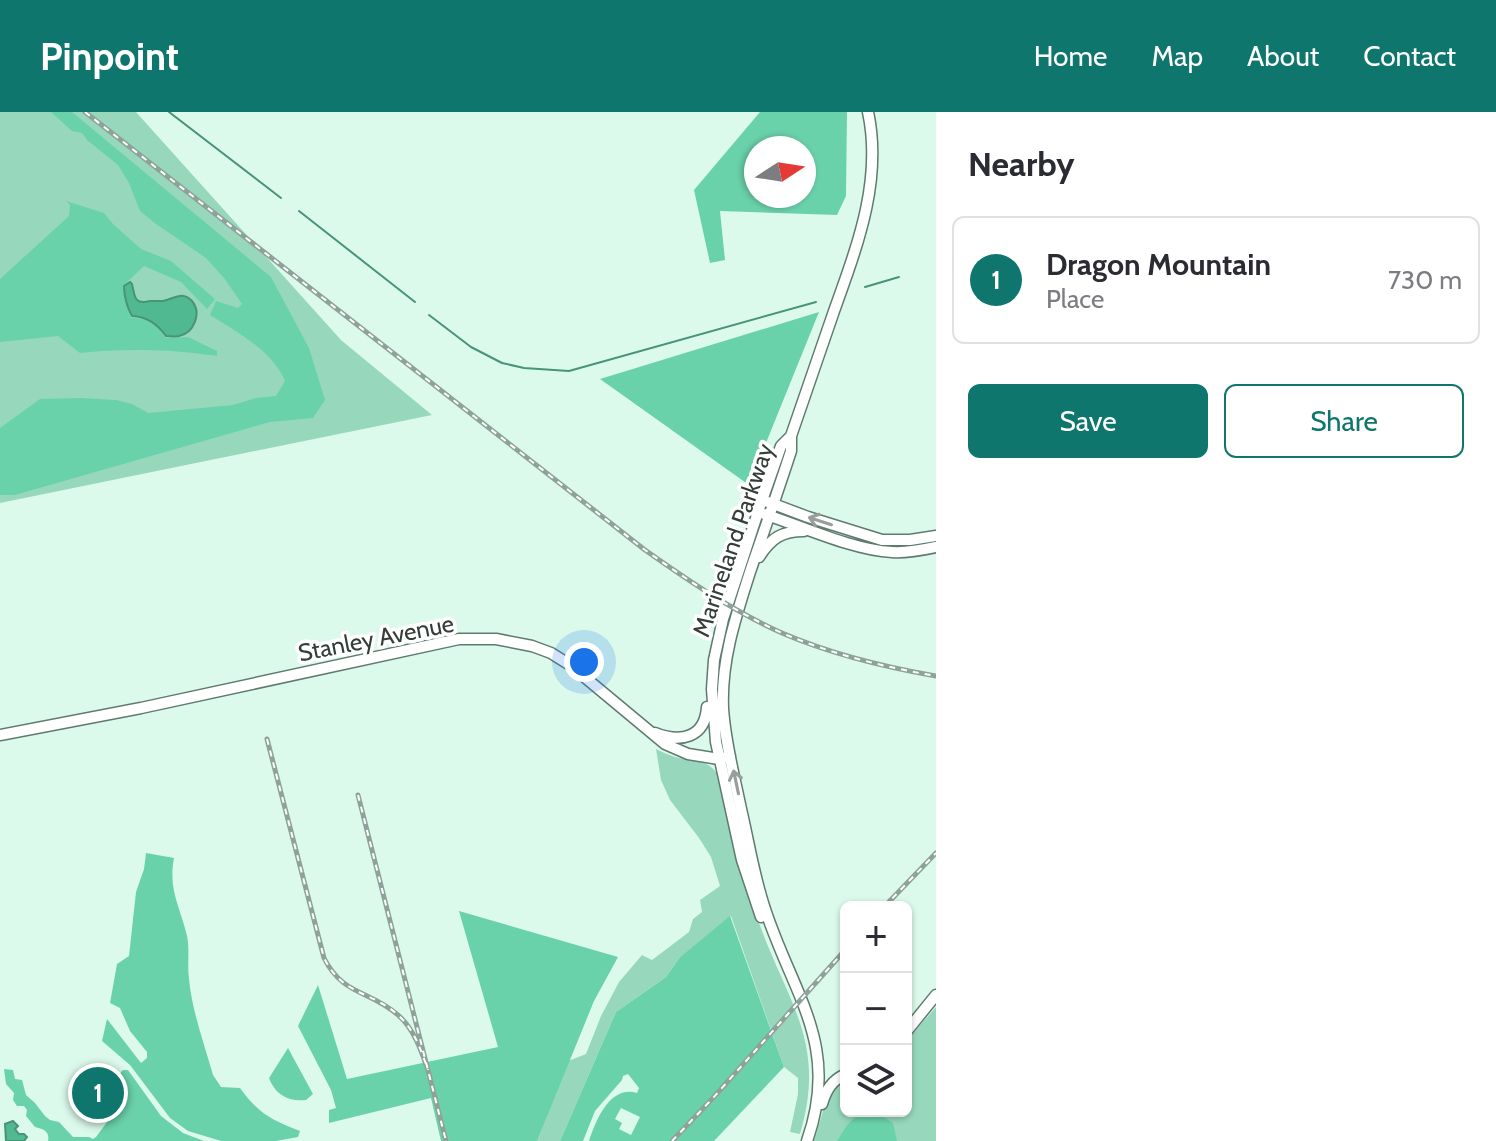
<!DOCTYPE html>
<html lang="en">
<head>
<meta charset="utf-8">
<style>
	body { margin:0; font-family:Cabin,sans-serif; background:#f7f7f7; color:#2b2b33 }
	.controls { position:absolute; right:24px; bottom:24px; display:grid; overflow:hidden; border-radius:12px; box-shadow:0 2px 6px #0004 }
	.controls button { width:72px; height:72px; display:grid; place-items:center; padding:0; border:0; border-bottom:2px solid #e1e1e2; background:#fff; color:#2b2b33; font:40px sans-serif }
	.compass { position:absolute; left:744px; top:24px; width:72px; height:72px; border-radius:50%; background:#fff; box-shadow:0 2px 6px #0004; rotate:78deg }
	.you { position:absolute; left:584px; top:550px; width:28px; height:28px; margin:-20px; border:6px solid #fff; border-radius:50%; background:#1a73e8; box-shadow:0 0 0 12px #1a73e833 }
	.badge { display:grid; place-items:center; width:52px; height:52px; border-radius:50%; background:#0f766e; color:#fff; font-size:26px; font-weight:700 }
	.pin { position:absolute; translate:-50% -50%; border:4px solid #fff; box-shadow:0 2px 8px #0006 }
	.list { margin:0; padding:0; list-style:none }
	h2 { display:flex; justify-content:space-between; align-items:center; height:104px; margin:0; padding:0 32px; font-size:34px }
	h2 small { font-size:26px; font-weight:400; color:#7c7c81 }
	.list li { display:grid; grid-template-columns:52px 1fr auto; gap:24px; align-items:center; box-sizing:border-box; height:128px; margin:0 16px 16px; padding:0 16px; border:2px solid #e1e1e2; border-radius:12px }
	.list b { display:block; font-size:30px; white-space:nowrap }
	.list p { margin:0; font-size:26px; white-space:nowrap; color:#7c7c81 }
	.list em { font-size:26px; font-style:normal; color:#7c7c81 }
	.actions { display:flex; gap:16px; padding:24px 32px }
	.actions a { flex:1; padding:18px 0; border:2px solid #0f766e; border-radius:12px; text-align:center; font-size:28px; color:#0f766e }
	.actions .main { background:#0f766e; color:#fff }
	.icon { flex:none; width:44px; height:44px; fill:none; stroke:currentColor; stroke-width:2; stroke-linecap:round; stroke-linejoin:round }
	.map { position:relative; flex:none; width:936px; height:1029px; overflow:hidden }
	header { display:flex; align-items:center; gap:48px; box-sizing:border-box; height:112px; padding:0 40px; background:#0f766e; color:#fff }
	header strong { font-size:38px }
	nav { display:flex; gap:44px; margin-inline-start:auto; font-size:28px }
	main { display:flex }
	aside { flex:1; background:#fff }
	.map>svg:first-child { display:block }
	.green { fill:#97d8bc }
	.forest { fill:#6ad2aa; fill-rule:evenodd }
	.water { fill:#50b992; stroke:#479477; stroke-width:2 }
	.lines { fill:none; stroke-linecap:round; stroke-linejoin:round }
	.stream { stroke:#479477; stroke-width:2 }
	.major-casing { stroke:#607a6f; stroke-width:13 }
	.major { stroke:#fff; stroke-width:10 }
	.rail-casing { stroke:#8da299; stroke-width:5 }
	.rail { stroke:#fff; stroke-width:2; stroke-dasharray:6; stroke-linecap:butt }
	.oneway { stroke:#999e9c }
	.labels { text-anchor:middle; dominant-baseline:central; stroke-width:7; stroke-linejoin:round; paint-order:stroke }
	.street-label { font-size:24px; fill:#333e39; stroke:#fff }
</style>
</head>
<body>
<header>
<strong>Pinpoint</strong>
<nav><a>Home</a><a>Map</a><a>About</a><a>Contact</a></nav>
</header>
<main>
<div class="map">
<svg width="936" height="1029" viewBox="0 0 936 1029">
	<rect width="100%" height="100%" fill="#dcfaec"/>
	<path class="green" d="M0,0h136l205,228 91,75 -432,88z
		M656,637c6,3 13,6 19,8 21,5 35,1 46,23 12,46 21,93 36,137 28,83 71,123 43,217l-10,-2 8,-38v-16l-14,-11 -53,-151 -51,41 -14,20 -50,35 -56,129h-23l31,-80 18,-7 15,-38 18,-34 23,-27 10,5 37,-28 4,-13 9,-7 -2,-12 20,-14 -9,-29 -12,-19 -29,-38 -9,-20z
		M936,895v134h-122l15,-50 17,-14v34h60v-70z"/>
	<path class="forest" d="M51,0h21l199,165 38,71 16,52 -12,18 -43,4 -255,73h-15v-67l40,-29 41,-1 35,2 16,4 16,9 85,-8 23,-7 20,-2 9,-15c-13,-31 -47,-48 -75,-66l6,-14 22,7 4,-4 -18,-26 -18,-20 -50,-34 -16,-13 -11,-28 -11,-18 -31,-25 -5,-7 -10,-2z
		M760,0h87l-1,84 -9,19 -117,-4 5,49 -15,3 -16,-73zM756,36h48v48h-48z
		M66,89l38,12 9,11 28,25 30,12 44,38 -8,10 -26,-27 -37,-16 -20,19 3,23 4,10c21,0 23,6 35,20l22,-1 29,14v5c-43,-7 -95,-8 -137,-3l-22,-17 -58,6v-63l69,-63 1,-11z
		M819,200l-70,173 -149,-106z
		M146,741l28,5c-6,32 6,48 13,78 3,14 0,28 2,43 3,32 15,64 24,96l8,12 19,1c18,25 31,32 60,43l-2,6 -22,4h-55l-33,-10 -18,-13 -40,-53 -28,-24 5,-22 34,44 6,-5v-6l-17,-21 -10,-23 -10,-5 7,-39 12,-8 7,-64 8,-23z
		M459,799l159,46 -24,44 -57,140h-96l-10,-43 -102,25v-13l7,-2 -5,-18 -33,-64 20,-41 29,94 151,-32z
		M730,804l54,151 -70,74h-125c7,-21 21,-56 48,-48l2,-5 -11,-14 -5,2 -1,4 -27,31 -12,30h-23l56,-129 50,-35 14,-20zM621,996l19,9 -9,18 -12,-6 3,-6 -7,-4z
		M288,936l25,46 -7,6c-17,2 -31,-5 -37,-22z
		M4,957l9,1 2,9 7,1 4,15 9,8 10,13 5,4 9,2 14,15h16l4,2 3,-2 14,-19 11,-46 2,-2h5l33,46 22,17 21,8h-156c2,-10 -5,-12 -13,-14l-9,-11 1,-6 -3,-4h-7l-4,-6 1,-7 -8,-9z
		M862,999h12l19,12 4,18h-60l10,-16z"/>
	<path class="water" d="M130,170l2,2c3,13 2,21 18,17 4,0 9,0 13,0 11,-2 19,-11 29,0 10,12 2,32 -13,35 -3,1 -9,0 -13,0 -9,-12 -18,-19 -34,-20 -5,-8 -8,-21 -8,-30z
		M13,1009l5,5 -3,3 4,5h5l3,3 -3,4h-18l-1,-17z"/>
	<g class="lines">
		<path class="stream" d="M169,0l112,86
			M299,99l116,91
			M865,175l34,-10
			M429,203l42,32 31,16 22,5 45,3 247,-69"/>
		<g class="major-casing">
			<path id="major" d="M768,390l40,15 74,23h28l26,-4
				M764,402c37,12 89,36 128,38 14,1 30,-2 44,-5
				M759,445c12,-19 23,-26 45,-26
				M655,621c26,10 50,5 52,-26
				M0,623l141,-27 318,-69h37l36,7 19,7 19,12 95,79 23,10 31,5 11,-3
				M761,805l-19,-57 -26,-118 -4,-53 2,-29 9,-41 35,-107 23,-66 10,-10
				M906,920l30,-37
				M822,992c4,-14 10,-24 24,-30
				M807,1029c34,-96 -14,-146 -42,-232 -11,-32 -16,-66 -24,-100 -7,-34 -16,-67 -18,-101 -2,-48 13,-92 27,-136 14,-41 28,-81 41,-121v-15c14,-41 28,-81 42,-122 23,-65 50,-132 35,-202"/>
		</g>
		<use href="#major" class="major"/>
		<g class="rail-casing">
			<path id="rail" d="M85,0l560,438c44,31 88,61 137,83 49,21 102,34 154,43
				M267,627l57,219c19,38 46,32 74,57 16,14 23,35 30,55
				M358,683l88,346
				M884,795l52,-54
				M672,1029l41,-43 133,-149"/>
		</g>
		<use href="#rail" class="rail"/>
	</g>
	<defs><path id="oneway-shaft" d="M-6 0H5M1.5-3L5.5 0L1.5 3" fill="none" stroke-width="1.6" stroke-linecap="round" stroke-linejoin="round" transform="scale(2)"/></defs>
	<g class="oneway">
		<use href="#oneway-shaft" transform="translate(820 409) rotate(-162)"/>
		<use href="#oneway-shaft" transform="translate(736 670) rotate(-102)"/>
	</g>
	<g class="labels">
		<g class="street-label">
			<text transform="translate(733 428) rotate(-71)">Marineland Parkway</text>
			<text transform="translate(376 526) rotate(-11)">Stanley Avenue</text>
		</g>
	</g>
</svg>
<div class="controls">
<button>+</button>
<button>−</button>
<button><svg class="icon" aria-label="layers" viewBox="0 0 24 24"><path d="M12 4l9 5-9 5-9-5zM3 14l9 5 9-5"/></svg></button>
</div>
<svg class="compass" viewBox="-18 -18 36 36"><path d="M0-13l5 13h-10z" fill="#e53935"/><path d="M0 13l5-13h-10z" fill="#7c7c81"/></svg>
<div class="you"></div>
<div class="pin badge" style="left:98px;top:981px">1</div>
</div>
<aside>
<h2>Nearby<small></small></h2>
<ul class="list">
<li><span class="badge">1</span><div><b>Dragon Mountain</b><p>Place</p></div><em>730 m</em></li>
</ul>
<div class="actions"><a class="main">Save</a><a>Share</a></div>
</aside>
</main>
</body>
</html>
